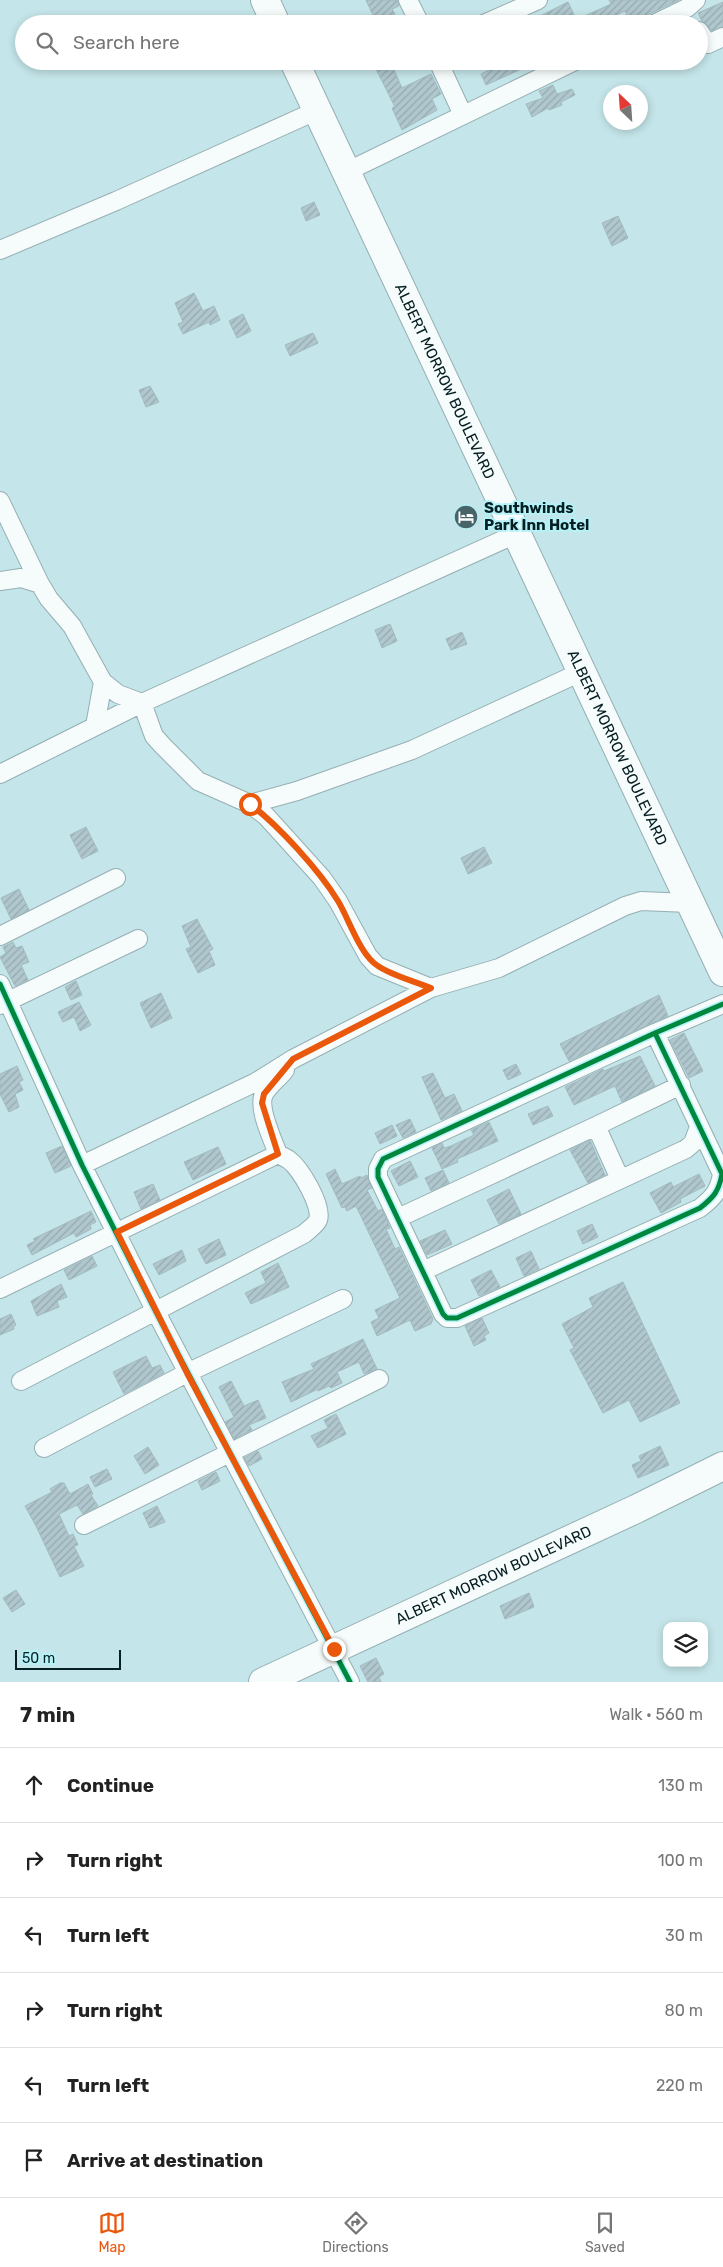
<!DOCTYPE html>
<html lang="en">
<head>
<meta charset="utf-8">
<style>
	body { margin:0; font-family:Rubik,sans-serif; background:#f6f6f6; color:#222 }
	.controls { position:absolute; right:15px; bottom:15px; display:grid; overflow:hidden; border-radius:10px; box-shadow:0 2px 8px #0003 }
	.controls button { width:45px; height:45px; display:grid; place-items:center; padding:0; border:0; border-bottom:1px solid #e0e0e0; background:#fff; color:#222; font:25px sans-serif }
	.compass { position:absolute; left:603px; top:85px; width:45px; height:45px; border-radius:50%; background:#fff; box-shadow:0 2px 8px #0003; rotate:335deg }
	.scale { position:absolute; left:15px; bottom:12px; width:106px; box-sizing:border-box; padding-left:5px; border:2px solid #061f22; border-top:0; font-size:14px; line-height:18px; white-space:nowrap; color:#061f22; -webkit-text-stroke:4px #b5f2f8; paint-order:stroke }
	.stop { position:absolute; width:15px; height:15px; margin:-11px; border:4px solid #ea580c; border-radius:50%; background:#fff }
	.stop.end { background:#ea580c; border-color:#fff; box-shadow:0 1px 5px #0008 }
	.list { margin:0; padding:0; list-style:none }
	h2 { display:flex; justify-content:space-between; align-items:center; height:65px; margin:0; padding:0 20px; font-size:21px }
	h2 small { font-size:16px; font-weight:400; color:#767676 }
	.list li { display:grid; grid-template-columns:32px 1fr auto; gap:15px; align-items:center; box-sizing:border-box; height:75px; padding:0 20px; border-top:1px solid #e0e0e0 }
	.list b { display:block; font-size:19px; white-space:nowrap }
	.list em { font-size:16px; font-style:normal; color:#767676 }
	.icon { flex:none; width:28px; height:28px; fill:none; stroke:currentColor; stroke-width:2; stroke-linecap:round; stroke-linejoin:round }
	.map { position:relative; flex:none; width:723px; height:1682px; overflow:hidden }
	.search { position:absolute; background:#fff; box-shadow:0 2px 8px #0003; left:15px; right:15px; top:15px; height:55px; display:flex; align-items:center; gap:12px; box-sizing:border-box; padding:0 18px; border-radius:28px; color:#767676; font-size:19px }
	.sheet { height:515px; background:#fff }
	nav { display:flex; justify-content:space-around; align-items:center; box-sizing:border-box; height:70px; border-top:1px solid #e0e0e0; background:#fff; font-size:14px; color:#767676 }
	nav a { display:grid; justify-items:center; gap:2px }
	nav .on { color:#ea580c }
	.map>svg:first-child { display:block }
	.building { fill:url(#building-hatch); stroke:#a2bbc0 }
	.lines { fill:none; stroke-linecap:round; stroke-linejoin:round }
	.street-casing { stroke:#95afb2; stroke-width:20 }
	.highway-casing { stroke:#95afb2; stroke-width:30 }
	.street { stroke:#f6fbfc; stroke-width:18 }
	.highway { stroke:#f6fbfc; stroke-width:28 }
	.cycleway-casing { stroke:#b5f2f8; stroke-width:8 }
	.cycleway { stroke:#00873e; stroke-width:5 }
	.route { stroke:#ea580c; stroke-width:6 }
	.labels { text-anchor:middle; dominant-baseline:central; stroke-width:4; stroke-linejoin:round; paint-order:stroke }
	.street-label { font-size:15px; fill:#061f22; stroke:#b5f2f8 }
	.poi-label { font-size:15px; font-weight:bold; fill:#061f22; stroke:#b5f2f8; text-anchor:start }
</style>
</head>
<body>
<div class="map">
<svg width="723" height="1682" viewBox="0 0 723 1682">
	<defs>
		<pattern id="building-hatch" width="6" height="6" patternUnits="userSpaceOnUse" patternTransform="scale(1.25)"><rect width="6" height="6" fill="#afc7cd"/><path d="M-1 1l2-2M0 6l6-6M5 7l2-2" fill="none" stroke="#95aab0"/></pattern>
	</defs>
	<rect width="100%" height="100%" fill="#c4e5e9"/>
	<path class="building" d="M366,0h31l2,6 -7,3 3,5 -19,8z
		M609,0h70l-49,23 -5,-12 -21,10 2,3h-39l44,-20z
		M568,2l8,17 -10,5h-42z
		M723,2v25l-11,4 -10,-10 -4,-8z
		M372,61h18l12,27 29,-14 10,20 -9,5 5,11 -35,20 -10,-22 3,-1z
		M487,61h52l-53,24 -5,-11 10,-5z
		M553,85l4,9 15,-5 3,6 -14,7 1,3 -13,5 -1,-2 -16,9 -6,-13 17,-6 -4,-7z
		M314,202l6,13 -14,6 -5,-13z
		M618,216l10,22 -16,8 -10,-23z
		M194,293l9,18 11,-5 6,14 -10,5 -1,-3 -26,12 -5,-10 5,-2 -8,-19z
		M243,314l8,17 -14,7 -8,-17z
		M313,333l5,10 -28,13 -5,-11z
		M150,386l9,16 -13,5 -7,-17z
		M390,624l7,17 -15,7 -7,-18z
		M462,632l5,12 -16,6 -5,-11z
		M86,827l12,24 -16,8 -12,-24z
		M484,847l8,16 -24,11 -7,-16z
		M19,889l10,21 -18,9 -10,-21z
		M197,919l16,30 -4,2 6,14 -17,8 -12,-24 5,-2 -9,-21z
		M13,942l3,6 6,-2 7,16 -8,3 7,15 -13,6 -15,-29 6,-4 -3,-6z
		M76,981l6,14 -11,5 -6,-13z
		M161,993l11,25 -21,10 -11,-25z
		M659,995l9,21 -99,45 -9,-17z
		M79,1002l12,23 -11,6 -6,-14 -11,5 -5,-10z
		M684,1033l19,38 -14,7 -19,-38z
		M640,1056l15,30 -33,16 -7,-16 -41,19 -9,-18 38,-18 1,2z
		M516,1064l5,10 -13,6 -5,-10z
		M17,1066l6,14 -4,2 4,8 -8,4 4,13 -10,5 -9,-18v-20z
		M433,1073l12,25 9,-4 8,17 -21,9 -19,-43z
		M548,1106l5,10 -20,9 -5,-11z
		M410,1119l6,13 -13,6 -7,-13z
		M489,1122l9,19 -41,18 1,3 -16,7 -10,-21 10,-5 2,5 7,-2 23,-11 -3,-5z
		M392,1125l5,11 -17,8 -5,-11z
		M590,1140l15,35 -17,8 -18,-33z
		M62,1146l9,20 -16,7 -9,-20z
		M218,1147l8,17 -33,16 -9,-18z
		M410,1161l8,16 -19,9 -8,-15z
		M335,1169l7,15 18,-8 1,2 6,-3 5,13 -5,2 11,21 4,-2 8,19 -4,1 9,20 4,-2 34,72 -2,5 -16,7 -5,-11 -33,16 -6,-14 8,-4 -4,-8 25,-12 -44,-92 -9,5 -2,-4 -3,1 -16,-34z
		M443,1170l6,13 -18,8 -6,-13z
		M699,1174l6,12 -25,13 1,3 -20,11 -11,-20 21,-11 2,5z
		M153,1184l7,16 -19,9 -7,-17z
		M509,1189l12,25 -22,10 -12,-24z
		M91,1211l5,11 -6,3 1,4 -15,8 -2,-4 -42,22 -5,-10 8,-4 -2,-2z
		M592,1224l6,13 -15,7 -6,-13z
		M445,1230l7,14 -25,11 -7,-14z
		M219,1239l7,16 -20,9 -8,-15z
		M182,1250l4,11 -27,14 -6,-11z
		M531,1251l8,18 -15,7 -8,-18z
		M92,1256l5,10 -28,14 -5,-10z
		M278,1263l11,24 -38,17 -6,-11 21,-10 -5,-11z
		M491,1270l9,17 -21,9 -8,-16z
		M623,1282l57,121 -40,19 -11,-22 -26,13 -33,-63 4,-2 -12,-24 31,-17 -4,-9z
		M61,1284l6,13 -10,4 2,6 -22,9 -6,-15z
		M11,1314l5,11 -3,2 1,2 -14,6v-16z
		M482,1318l7,15 -5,3 2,4 -12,6 -9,-20z
		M363,1339l14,30 -13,5 -5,-12 -22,10 5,11 -11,5 -2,-2 -11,5v-2l-27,13 -9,-20 32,-13 -3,-5z
		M146,1356l6,12 8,-3 4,8 -40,21 -11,-22z
		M231,1381l13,25 14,-6 8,18 -17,7 3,5 -18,9 -9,-17 9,-5 -15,-30z
		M336,1414l10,20 -28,14 -7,-12 17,-8 -4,-8z
		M660,1446l9,19 -31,13 -6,-13 9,-4 -2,-5z
		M148,1447l11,18 -14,9 -11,-18z
		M258,1451l4,8 -13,7 -5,-8z
		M107,1469l5,10 -17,8 -5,-10z
		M216,1472l4,9 -18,9 -4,-9z
		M60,1483h4l6,11 18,-10 5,10 -2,1 7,11 -15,8 -6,-9 -18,9 10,22 4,-2 5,11 -4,1 10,20 -24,11 -24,-51 -11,-20 27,-14 -2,-3z
		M157,1506l8,16 -15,6 -7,-15z
		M16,1590l9,14 -13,8 -9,-14z
		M529,1593l5,14 -29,12 -5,-13z
		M376,1658l8,16 -5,3 2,5h-13l-8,-16z"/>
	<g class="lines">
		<g class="street-casing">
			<path id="street" d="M408,0l12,24
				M484,24l54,-24
				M654,24l33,-16 9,-8
				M699,31l9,13 15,-7
				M438,61l25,54
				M348,171l227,-110
				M0,250l116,-49 202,-91
				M0,501l40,83
				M0,581l21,-3 19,6 9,15 23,27 31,56 -8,44
				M103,682l15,12 24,9 12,33 9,10 35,35 52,23 16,12 56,62 16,23 30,55 9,10 54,22
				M0,774l142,-71 374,-169
				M250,804l47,-13 115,-41 169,-78
				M0,936l116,-58
				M0,984l82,181 74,147 194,370
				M0,1005l138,-66
				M655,1033l67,141c-3,17 -8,23 -22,34l-243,110h-10l-4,-4 -65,-137v-8l5,-10 272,-126 68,-29
				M596,1126l24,53
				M82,1165l174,-83 37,-23 138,-71 68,-20 126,-62 16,-5 48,2
				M398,1218l198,-92 85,-41
				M423,1271l263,-122 7,-6 6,-16
				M0,1289l278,-135
				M21,1381l283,-147c4,-4 12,-9 14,-14 5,-14 -18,-52 -29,-60 -3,-2 -7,-4 -11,-6 -5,-14 -21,-46 -14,-60 5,-9 15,-16 21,-24
				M44,1448l143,-75 156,-74
				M84,1525l295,-146"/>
		</g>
		<g class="highway-casing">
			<g id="highway">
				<path d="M265,0l11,24"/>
				<path id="s1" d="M294,61l429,911"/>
				<path id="s2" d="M263,1682l373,-173 87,-43"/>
			</g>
		</g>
		<use href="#street" class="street"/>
		<use href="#highway" class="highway"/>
		<g class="cycleway-casing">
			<path id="cycleway" d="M0,984l82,181 74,147 194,370
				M655,1033l67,141c-3,17 -8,23 -22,34l-243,110h-10l-4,-4 -65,-137v-8l5,-10 272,-126 68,-29"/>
		</g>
		<use href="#cycleway" class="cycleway"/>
	</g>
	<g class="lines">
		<path class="route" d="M250,804c28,21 69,66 88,97 11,18 22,54 40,65 15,10 36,15 53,22l-138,71 -29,35 -2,9 16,51 -161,78 70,141 147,276"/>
	</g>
	<defs>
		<g id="hotel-disc" transform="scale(1.25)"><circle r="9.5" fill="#486468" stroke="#b5f2f8"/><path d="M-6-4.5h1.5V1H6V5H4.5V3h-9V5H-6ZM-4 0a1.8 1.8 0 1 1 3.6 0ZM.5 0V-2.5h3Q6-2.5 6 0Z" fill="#fff"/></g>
	</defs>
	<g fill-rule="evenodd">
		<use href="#hotel-disc" x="466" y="517"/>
	</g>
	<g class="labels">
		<g class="street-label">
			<text stroke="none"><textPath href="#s1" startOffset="354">ALBERT MORROW BOULEVARD</textPath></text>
			<text stroke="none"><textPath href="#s1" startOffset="759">ALBERT MORROW BOULEVARD</textPath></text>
			<text stroke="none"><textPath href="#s2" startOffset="254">ALBERT MORROW BOULEVARD</textPath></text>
		</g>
		<g class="poi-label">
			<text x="484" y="508">Southwinds<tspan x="484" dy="17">Park Inn Hotel</tspan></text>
		</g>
	</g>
</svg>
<div class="controls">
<button><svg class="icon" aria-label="layers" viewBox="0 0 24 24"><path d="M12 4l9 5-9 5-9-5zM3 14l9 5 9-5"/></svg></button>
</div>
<svg class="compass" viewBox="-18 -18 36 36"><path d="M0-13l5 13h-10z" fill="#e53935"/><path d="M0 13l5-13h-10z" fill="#767676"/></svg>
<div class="scale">50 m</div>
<div class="stop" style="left:250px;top:804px"></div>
<div class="stop end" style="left:334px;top:1649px"></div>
<div class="search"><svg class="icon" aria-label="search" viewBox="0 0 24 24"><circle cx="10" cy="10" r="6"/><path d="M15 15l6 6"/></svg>Search here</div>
</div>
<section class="sheet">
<h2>7 min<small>Walk · 560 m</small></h2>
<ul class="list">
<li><svg class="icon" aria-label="ahead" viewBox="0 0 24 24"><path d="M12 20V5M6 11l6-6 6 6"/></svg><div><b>Continue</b></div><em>130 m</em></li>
<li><svg class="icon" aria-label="right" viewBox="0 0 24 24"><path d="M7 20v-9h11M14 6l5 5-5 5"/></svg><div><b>Turn right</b></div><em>100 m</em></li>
<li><svg class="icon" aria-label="left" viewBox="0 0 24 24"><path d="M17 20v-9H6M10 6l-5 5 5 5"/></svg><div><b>Turn left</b></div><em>30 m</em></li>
<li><svg class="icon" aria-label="right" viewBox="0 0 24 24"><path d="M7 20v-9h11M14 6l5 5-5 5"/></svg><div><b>Turn right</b></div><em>80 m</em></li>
<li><svg class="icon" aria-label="left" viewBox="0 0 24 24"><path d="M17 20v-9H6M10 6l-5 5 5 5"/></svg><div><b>Turn left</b></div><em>220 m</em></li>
<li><svg class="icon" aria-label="arrive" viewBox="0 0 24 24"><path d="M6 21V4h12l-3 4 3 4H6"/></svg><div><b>Arrive at destination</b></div></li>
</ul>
</section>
<nav>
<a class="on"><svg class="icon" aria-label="map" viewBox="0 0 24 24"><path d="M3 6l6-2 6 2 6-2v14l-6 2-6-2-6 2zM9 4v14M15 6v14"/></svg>Map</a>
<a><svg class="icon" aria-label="directions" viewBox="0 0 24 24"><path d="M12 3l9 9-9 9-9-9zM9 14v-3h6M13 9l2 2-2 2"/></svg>Directions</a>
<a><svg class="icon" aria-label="saved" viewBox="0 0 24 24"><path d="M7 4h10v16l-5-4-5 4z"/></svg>Saved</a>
</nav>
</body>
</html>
